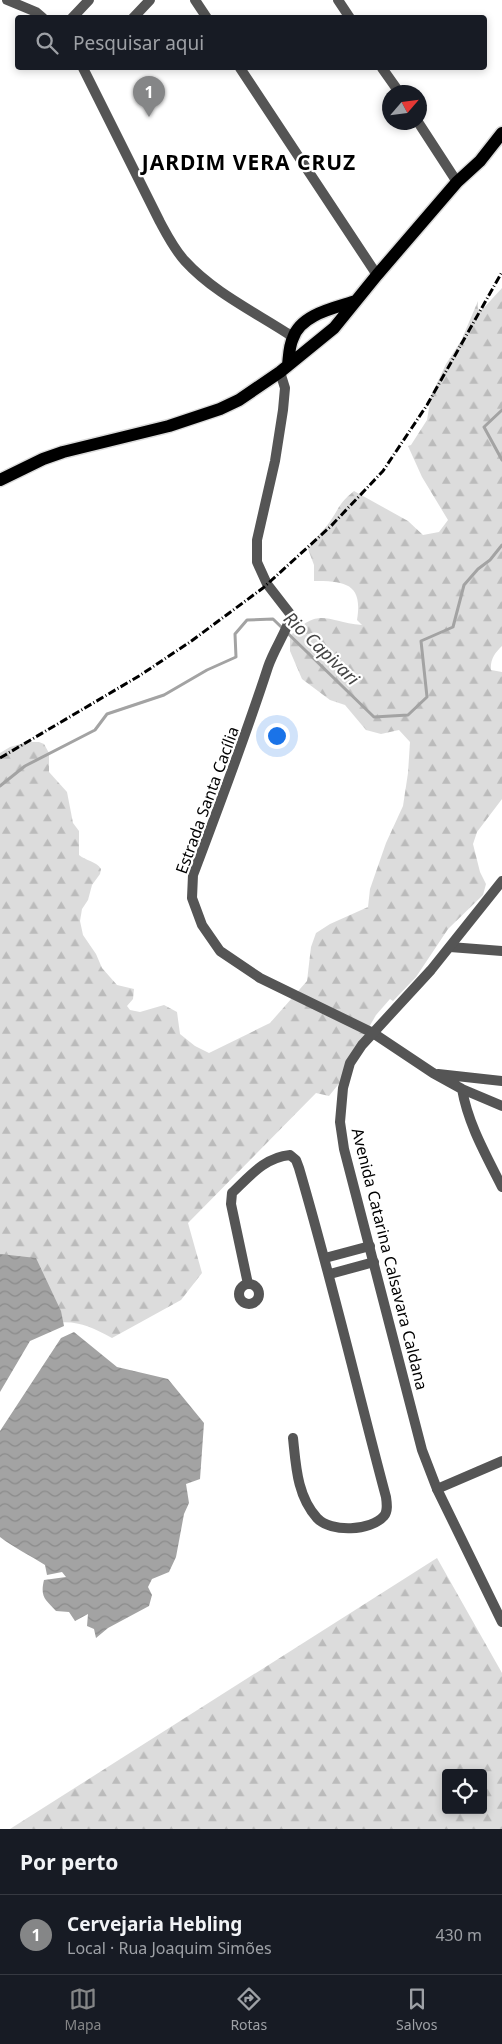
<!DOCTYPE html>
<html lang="pt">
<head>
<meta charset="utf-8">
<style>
	body { margin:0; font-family:"Noto Sans",sans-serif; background:#20242c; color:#f1f3f6 }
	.controls { position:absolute; right:15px; bottom:15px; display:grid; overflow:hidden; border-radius:5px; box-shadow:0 2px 8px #0003 }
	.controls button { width:45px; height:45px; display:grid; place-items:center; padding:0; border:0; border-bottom:1px solid #363941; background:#171b24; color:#f1f3f6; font:25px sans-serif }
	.compass { position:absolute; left:382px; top:85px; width:45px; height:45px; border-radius:50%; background:#171b24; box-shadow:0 2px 8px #0003; rotate:62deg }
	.you { position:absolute; left:276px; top:735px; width:18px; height:18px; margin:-12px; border:4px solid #fff; border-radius:50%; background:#1a73e8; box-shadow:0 0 0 8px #1a73e833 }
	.badge { display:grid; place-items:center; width:32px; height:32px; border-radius:50%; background:#858687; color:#fff; font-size:16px; font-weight:700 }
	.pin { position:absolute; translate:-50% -41px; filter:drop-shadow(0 1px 2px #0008) }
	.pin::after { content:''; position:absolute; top:26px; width:18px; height:15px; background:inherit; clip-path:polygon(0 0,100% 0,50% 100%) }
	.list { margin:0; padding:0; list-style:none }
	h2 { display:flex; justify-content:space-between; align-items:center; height:65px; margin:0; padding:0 20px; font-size:21px }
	h2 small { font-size:16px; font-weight:400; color:#9ea1a6 }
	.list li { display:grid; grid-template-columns:32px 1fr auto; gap:15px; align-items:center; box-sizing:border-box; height:80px; padding:0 20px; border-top:1px solid #363941 }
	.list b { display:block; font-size:19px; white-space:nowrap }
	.list p { margin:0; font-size:16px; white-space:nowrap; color:#9ea1a6 }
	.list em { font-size:16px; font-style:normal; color:#9ea1a6 }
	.icon { flex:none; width:28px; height:28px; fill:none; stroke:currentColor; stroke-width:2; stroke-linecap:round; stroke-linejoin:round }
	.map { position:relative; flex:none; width:502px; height:1829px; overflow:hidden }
	.search { position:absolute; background:#171b24; box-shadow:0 2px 8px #0003; left:15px; right:15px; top:15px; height:55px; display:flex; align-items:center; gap:12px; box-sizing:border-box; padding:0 18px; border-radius:5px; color:#9ea1a6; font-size:19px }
	.sheet { height:145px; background:#171b24 }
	nav { display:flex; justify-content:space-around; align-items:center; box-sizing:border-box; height:70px; border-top:1px solid #363941; background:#171b24; font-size:14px; color:#9ea1a6 }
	nav a { display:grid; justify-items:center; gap:2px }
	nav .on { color:#858687 }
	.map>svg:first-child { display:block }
	.forest { fill:url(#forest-firs); fill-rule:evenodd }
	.water { fill:url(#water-waves) }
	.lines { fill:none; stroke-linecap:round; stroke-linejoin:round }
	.stream { stroke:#a3a3a3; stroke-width:3 }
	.primary-casing { stroke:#dbdbdb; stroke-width:15 }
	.minor { stroke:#555; stroke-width:10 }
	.tertiary { stroke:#555; stroke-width:10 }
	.primary { stroke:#000; stroke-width:12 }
	.rail { stroke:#000; stroke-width:3; stroke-dasharray:8 2.5 1 2.5; stroke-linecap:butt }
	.labels { text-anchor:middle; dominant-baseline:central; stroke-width:4.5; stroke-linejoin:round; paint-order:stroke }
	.street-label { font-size:16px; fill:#000; stroke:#fff }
	.water-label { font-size:18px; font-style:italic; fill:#444; stroke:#fff }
	.district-label { font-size:21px; font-weight:bold; letter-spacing:1px; fill:#000; stroke:#fff }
</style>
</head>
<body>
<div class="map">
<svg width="502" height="1829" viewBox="0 0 502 1829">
	<defs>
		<pattern id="forest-firs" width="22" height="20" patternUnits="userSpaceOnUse" patternTransform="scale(1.25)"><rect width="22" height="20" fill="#dcdcdc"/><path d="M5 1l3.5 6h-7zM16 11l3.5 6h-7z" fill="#bbb"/></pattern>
		<pattern id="water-waves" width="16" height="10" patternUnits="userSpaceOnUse" patternTransform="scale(1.25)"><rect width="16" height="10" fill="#a3a3a3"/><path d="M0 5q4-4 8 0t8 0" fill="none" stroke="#8b8b8b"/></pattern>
	</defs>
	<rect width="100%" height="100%" fill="#fff"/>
	<path class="forest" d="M502,288v358c-7,7 -12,13 -11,24l11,2v127l-25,33 -4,12 7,28 6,12 -3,11 -35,34 -32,48 -23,24 -3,-2 -14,16 -16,28 -10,27 -21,26 -13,-3 -128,130 14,50 -21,27 -69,38c-23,-12 -37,-19 -62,-14l-40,-66 -10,-4v-501l10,-6 19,-5h10l5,2 5,9v19l18,20 6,31 6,8v24c7,6 17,6 22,14l-1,5 -8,11 -4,15 -6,9 -2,12 3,14 13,19 6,14 15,17 17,4 -1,10 -6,7 3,4 10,2 24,-7 13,7 3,22 15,12 14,7 61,-30 37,-42 4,-34 5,-14 14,-9 38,-17 2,-18 16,-46 17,-37 5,-33 2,-31 -11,-12 -18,4 -15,-4 -21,-25 -15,-5 -28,-21 -12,-28v-15c31,-30 35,-14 72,-11l-5,-5c6,-36 -11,-39 -43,-39v-16l-6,-16c6,-10 14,-17 21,-26 10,-14 9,-19 25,-32l54,30 15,14 16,-3 9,-12 -26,-43 -14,-31 3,-1 16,-25 4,-24 15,-32 15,-23 17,-40v7l2,4z
		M437,1558l65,115v156h-492zM446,1773h37v37h-37z"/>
	<path class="water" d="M0,1254l36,4 25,53 3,15 -34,15 -30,51z
		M74,1332l43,35 51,12 36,44 -4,56 -14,5 3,19 -5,11 -8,43 -7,15 -17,7 -4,8 4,8 -3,11 -41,22 -12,10 -2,-9 -7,-3 1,-12 -13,7 -6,-9 -13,-1c-11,-12 -16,-14 -12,-31l22,-3 -4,-5 -15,3 -2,-10c-15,-10 -31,-17 -45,-28v-106l61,-93z"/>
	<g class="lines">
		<path class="stream" d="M502,410l-18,17 18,33
			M0,786l25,-20 70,-36 12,-16 57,-19 43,-25 29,-13 -1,-23 12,-14 26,-1 101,98 34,-2 19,-18 -6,-56 32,-14 11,-42 14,-16 12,-9 12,-15"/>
		<g class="primary-casing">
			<path id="primary" d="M288,365c1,-8 1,-19 5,-27 8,-24 42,-30 63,-37
				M0,480l43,-21 20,-7 106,-26 51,-17 19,-9 41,-28 54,-44 43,-53 80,-93 23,-21 22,-28"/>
		</g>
		<path class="minor" d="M7,0l29,12 7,6
			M195,0l12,18
			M338,0l12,18
			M72,18l17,-18
			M133,18l17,-18
			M83,68l77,154c7,13 14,27 25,39 29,32 72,52 108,76
			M240,68l137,207
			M382,68l17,24
			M418,122l39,60
			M280,372l5,16 -2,22 -8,51 -18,79v22l10,22 24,31c-4,16 -17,34 -23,52 -23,71 -49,139 -75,208l-1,23 10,27 18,26 40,27 113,55 60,40 29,16 40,17
			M450,947l52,4
			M438,1074l64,7
			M462,1089c6,35 24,66 40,98
			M325,1258l45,-12
			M330,1274l44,-12
			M239 1294a10 10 0 1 1 20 0a10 10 0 1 1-20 0Z
			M248,1284l-17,-80 1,-11c17,-16 33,-36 58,-38l6,5 3,8c32,109 58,220 87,329 1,7 2,14 -2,19 -13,15 -53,17 -67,2 -20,-22 -21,-52 -24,-80
			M437,1489l65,-28"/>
		<path class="tertiary" d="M502,881l-71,89 -69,75 -12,18 -7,25 -3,34 4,27 78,301 15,39 65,133"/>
		<use href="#primary" class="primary"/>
		<path class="rail" d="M0,758l139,-82 51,-34 73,-54 68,-62 52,-55 44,-66 75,-133"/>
	</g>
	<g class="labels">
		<g class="street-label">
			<text transform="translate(207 800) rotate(-70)">Estrada Santa Cacília</text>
			<text transform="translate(390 1259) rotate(76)">Avenida Catarina Calsavara Caldana</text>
		</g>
		<g class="water-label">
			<text transform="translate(322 648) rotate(44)">Rio Capivari</text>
		</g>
		<g class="district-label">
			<text x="249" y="162">JARDIM VERA CRUZ</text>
		</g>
	</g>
</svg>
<div class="controls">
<button><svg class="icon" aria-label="locate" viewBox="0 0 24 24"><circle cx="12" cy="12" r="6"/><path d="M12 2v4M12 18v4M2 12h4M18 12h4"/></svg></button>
</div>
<svg class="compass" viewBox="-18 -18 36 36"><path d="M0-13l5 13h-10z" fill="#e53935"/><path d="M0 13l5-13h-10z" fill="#9ea1a6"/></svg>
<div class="you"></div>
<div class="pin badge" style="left:149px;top:117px">1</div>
<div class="search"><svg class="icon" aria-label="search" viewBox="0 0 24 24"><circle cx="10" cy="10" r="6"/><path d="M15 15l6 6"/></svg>Pesquisar aqui</div>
</div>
<section class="sheet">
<h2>Por perto<small></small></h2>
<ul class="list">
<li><span class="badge">1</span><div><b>Cervejaria Hebling</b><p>Local · Rua Joaquim Simões</p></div><em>430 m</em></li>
</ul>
</section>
<nav>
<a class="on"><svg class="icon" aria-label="map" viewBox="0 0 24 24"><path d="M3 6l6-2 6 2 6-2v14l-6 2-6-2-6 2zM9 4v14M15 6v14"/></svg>Mapa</a>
<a><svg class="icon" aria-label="directions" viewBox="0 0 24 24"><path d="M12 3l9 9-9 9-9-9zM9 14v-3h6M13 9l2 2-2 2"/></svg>Rotas</a>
<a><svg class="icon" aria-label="saved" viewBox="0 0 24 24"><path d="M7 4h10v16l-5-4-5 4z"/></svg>Salvos</a>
</nav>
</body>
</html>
